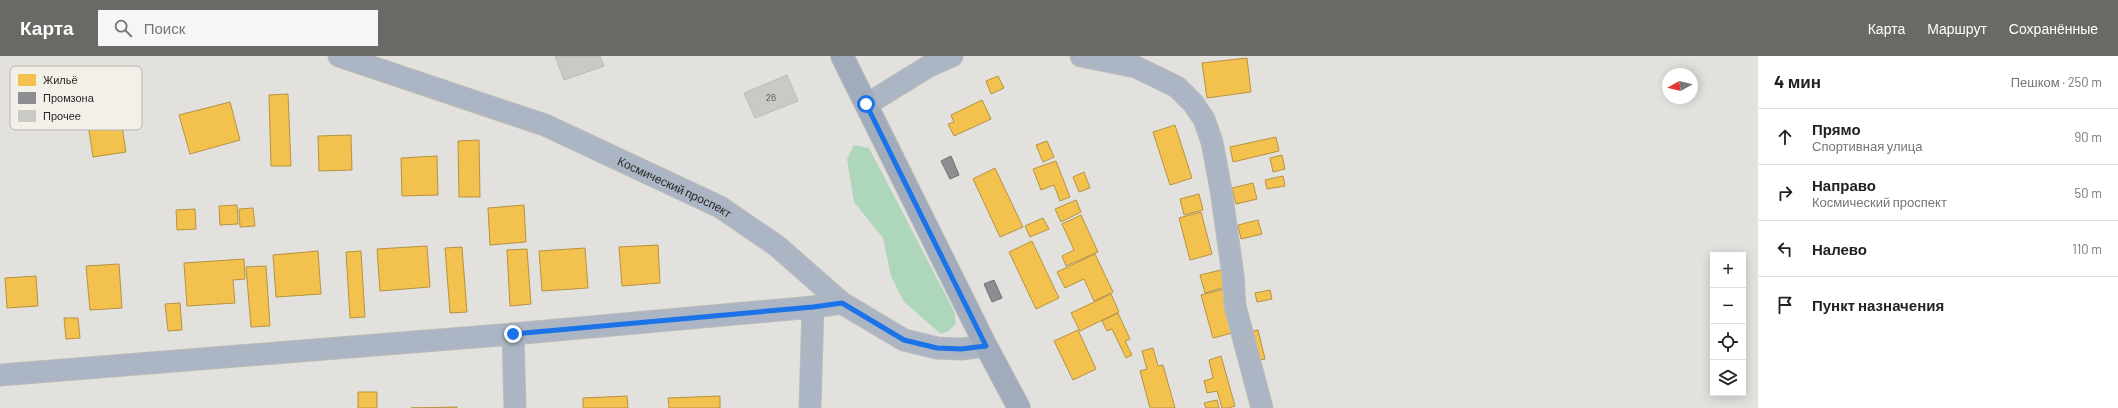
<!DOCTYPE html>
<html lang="ru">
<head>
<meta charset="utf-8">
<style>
	body { margin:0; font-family:Barlow,sans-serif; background:#f6f6f6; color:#222 }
	.controls { position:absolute; right:12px; bottom:12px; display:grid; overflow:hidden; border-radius:0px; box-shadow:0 2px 10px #0003 }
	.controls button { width:36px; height:36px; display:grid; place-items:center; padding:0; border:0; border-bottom:1px solid #e0e0e0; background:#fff; color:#222; font:20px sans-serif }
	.compass { position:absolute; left:1662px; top:12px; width:36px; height:36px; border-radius:50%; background:#fff; box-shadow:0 2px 10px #0003; rotate:262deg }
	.stop { position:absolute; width:12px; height:12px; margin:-9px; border:3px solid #1a73e8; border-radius:50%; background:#fff }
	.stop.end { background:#1a73e8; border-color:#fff; box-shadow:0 1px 4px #0008 }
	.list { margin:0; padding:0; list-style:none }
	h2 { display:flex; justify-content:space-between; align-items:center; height:52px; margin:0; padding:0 16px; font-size:17px }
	h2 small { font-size:13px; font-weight:400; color:#767676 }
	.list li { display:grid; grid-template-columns:26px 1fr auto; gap:12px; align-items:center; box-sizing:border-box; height:56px; padding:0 16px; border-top:1px solid #e0e0e0 }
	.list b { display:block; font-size:15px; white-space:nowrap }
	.list p { margin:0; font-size:13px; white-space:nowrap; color:#767676 }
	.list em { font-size:13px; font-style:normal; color:#767676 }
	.icon { flex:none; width:22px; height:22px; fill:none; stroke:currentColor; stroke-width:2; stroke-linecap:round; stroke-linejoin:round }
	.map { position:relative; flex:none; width:1758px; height:352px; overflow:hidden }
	header { display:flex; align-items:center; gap:24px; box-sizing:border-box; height:56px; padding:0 20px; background:#6b6966; color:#fff }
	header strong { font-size:19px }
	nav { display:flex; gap:22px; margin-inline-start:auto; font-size:14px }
	.search { width:280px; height:36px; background:#f6f6f6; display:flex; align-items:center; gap:10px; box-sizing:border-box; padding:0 14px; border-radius:0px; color:#767676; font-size:15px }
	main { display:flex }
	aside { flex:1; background:#fff }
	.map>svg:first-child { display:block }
	.green { fill:#add6ba }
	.homes { fill:#f2c14e; stroke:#b69342 }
	.industry { fill:#8d8d92; stroke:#6f6f72 }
	.building { fill:#cbc9c6; stroke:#bdbbb8 }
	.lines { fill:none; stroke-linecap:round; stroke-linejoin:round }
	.street-casing { stroke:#bdbcb9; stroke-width:23 }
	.secondary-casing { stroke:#bdbcb9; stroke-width:24 }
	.street { stroke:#abb5c3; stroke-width:21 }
	.secondary { stroke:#a0abbb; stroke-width:22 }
	.route { stroke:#1a73e8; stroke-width:5 }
	.labels { text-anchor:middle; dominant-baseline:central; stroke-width:4; stroke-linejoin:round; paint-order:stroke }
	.number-label { font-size:10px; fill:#53524f }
	.street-label { font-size:12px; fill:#2a2926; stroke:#f2f0e8 }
	.key { fill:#f2f0e8; stroke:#b6b4ae; stroke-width:1 }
	.key-label { font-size:11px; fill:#2a2926 }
</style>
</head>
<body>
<header>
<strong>Карта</strong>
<div class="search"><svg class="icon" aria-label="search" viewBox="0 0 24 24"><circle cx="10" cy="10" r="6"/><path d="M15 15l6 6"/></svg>Поиск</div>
<nav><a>Карта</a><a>Маршрут</a><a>Сохранённые</a></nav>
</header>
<main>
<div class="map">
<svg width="1758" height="352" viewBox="0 0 1758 352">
	<rect width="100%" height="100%" fill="#e3e1dd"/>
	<path class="green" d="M854,89l15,3 85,163 2,12 -7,8 -8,3 -37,-32 -13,-26 -8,-38 -29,-36 -7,-43z"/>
	<path class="homes" d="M1247,2l4,34 -44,6 -5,-35z
		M998,20l6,12 -13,6 -5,-13z
		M288,38l3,72h-20l-2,-71z
		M982,44l9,19 -37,17 -6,-12 6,-2 -3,-7z
		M230,46l10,38 -50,14 -11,-39z
		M119,50l7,46 -33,5 -7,-46z
		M1175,69l17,53 -22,7 -17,-53z
		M351,79l1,35 -33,1 -1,-35z
		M1276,81l3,14 -46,11 -3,-15z
		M479,84l1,57h-21l-1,-56z
		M1047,85l7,16 -11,5 -7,-17z
		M1282,99l3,14 -12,3 -3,-14z
		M437,100l1,39 -36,1 -1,-38z
		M1056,105l14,36 -10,4 -6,-16 -13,5 -8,-21z
		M995,112l28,59 -23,10 -27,-58z
		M1084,116l6,16 -11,4 -6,-15z
		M1283,120l2,10 -18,3 -2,-9z
		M1253,127l4,16 -21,5 -4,-16z
		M1199,138l4,16 -19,5 -4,-16z
		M1076,144l5,12 -20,10 -6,-13z
		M237,149l1,19 -18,1 -1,-19z
		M524,149l2,37 -36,3 -2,-37z
		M253,152l2,18 -15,1 -1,-18z
		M195,153l1,20 -19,1 -1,-20z
		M1201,156l11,42 -22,6 -11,-42z
		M1081,159l17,37 -32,14 -4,-10 12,-6 -12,-26z
		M1043,162l6,11 -19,8 -5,-11z
		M1258,164l4,14 -21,5 -3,-14z
		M1032,185l27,57 -23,11 -27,-57z
		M658,189l2,38 -38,3 -3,-39z
		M427,190l3,41 -50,4 -3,-42z
		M462,191l5,65 -17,1 -5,-65z
		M585,192l3,40 -46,3 -3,-40z
		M527,193l4,55 -21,2 -3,-56z
		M318,195l3,43 -45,3 -3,-42z
		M361,195l4,66 -15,1 -4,-66z
		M1095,198l18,38 -19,9 -10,-22 -19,9 -8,-16z
		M244,203l1,20 -12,1 2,23 -48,3 -3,-43z
		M119,208l3,44 -32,2 -4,-44z
		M266,210l4,60 -19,1 -5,-60z
		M1221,214l4,17 -20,6 -5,-18z
		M36,220l2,30 -31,2 -2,-30z
		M1224,233l12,43 -23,6 -12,-43z
		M1270,234l2,9 -15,3 -2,-9z
		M1111,238l8,18 -39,19 -9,-18z
		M180,247l2,27 -14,1 -3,-27z
		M1118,257l12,26 -5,2 7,14 -6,3 -14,-29 -5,2 -5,-10z
		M64,262h14l2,20 -14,1z
		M1078,274l18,39 -23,11 -19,-39z
		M1258,274l7,29 -10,2 -6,-29z
		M1153,292l5,18 5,-1 12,43h-25l-10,-37 7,-2 -5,-18z
		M1221,300l14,50 -6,2h-7l-5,-17 -10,2 -3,-12 9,-3 -4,-18z
		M358,336h19v16h-19z
		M627,340l1,12h-45v-10z
		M720,340v12h-51l-1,-10z
		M1217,344l2,8h-13l-2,-5z
		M457,351v1h-46z"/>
	<path class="industry" d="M951,100l8,19 -9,4 -9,-18z
		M994,224l8,18 -10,4 -8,-18z"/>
	<path class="building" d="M555,0h45l4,10 -40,14z
		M787,19l11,26 -43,17 -11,-25z"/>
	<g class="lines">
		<g class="street-casing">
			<g id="street">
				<path id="s1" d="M339,0l206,69 175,82 57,39 65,57 62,37 33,8 24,1 25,-3"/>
				<path d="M1081,0l55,11 41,20 16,16 11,16 8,23 9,48 12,85 2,31 27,102"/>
				<path d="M866,49l63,-39 23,-10"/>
				<path d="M513,278l2,74"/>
				<path d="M0,319l513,-41 300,-27 29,-4"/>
				<path d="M810,352l3,-101"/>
			</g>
		</g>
		<g class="secondary-casing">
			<path id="secondary" d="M842,0l144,290 33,62"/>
		</g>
		<use href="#street" class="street"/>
		<use href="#secondary" class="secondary"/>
	</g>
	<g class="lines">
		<path class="route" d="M513,278l300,-27 29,-4 62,37 33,8 24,1 25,-3 -120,-242"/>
	</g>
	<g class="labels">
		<g class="number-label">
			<text x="771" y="41">26</text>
		</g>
		<g class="street-label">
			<text stroke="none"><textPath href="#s1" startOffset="361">Космический проспект</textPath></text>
		</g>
	</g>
	<rect x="10" y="10" width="132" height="64" rx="6" class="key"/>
	<rect x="18" y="18" width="18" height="12" fill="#f2c14e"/>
	<rect x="18" y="36" width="18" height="12" fill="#8d8d92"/>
	<rect x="18" y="54" width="18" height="12" fill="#cbc9c6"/>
	<g class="key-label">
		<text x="43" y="28">Жильё</text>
		<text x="43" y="46">Промзона</text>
		<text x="43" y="64">Прочее</text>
	</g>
</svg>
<div class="controls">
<button>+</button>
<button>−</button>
<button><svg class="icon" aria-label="locate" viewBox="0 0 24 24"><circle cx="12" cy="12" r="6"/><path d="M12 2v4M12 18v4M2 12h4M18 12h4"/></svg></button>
<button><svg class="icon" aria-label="layers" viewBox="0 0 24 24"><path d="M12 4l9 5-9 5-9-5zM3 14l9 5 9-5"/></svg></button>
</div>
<svg class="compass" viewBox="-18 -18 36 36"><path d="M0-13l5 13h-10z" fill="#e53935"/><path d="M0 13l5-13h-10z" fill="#767676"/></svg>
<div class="stop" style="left:866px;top:48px"></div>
<div class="stop end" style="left:513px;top:278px"></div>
</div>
<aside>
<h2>4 мин<small>Пешком · 250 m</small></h2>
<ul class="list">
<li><svg class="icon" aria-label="ahead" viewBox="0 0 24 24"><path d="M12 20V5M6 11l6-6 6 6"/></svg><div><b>Прямо</b><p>Спортивная улица</p></div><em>90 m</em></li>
<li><svg class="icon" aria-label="right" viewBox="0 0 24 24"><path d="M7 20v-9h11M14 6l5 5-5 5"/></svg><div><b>Направо</b><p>Космический проспект</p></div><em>50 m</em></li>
<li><svg class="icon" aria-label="left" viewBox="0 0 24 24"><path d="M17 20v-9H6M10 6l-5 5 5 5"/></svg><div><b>Налево</b></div><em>110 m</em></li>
<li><svg class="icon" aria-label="arrive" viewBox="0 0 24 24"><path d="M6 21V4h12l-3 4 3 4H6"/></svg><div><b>Пункт назначения</b></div></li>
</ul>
</aside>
</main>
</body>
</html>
